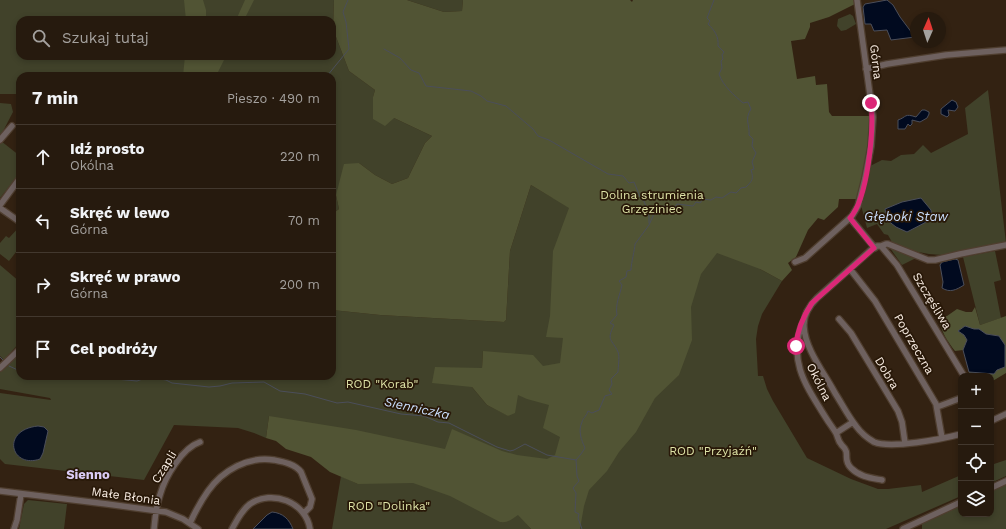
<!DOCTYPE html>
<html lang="pl">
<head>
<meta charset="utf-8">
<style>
	body { margin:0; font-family:"Work Sans",sans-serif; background:#32271c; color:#f1f3f6 }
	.controls { position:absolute; right:12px; bottom:12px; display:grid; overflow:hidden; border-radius:8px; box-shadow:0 2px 6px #0003 }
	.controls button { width:36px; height:36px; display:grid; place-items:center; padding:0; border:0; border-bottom:1px solid #42382e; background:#261a0e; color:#f1f3f6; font:20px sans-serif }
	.compass { position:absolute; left:910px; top:12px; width:36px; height:36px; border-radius:50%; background:#261a0e; box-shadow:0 2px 6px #0003; rotate:3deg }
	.stop { position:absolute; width:12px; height:12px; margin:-9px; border:3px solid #db2777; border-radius:50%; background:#fff }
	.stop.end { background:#db2777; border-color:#fff; box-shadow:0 1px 4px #0008 }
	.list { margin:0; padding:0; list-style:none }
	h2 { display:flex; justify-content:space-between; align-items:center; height:52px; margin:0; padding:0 16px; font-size:17px }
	h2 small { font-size:13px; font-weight:400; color:#a4a19e }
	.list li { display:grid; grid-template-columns:26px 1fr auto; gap:12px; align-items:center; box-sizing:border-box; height:64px; padding:0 16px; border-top:1px solid #42382e }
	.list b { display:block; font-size:15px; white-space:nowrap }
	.list p { margin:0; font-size:13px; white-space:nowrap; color:#a4a19e }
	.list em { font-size:13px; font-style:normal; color:#a4a19e }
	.icon { flex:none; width:22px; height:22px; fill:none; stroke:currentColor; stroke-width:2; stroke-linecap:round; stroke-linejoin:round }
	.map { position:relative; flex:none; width:1006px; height:529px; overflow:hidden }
	.search { position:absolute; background:#261a0e; box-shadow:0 2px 6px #0003; left:16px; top:16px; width:320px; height:44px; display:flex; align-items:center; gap:10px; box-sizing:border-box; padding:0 14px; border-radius:12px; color:#a4a19e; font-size:15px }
	.panel { position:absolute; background:#261a0e; box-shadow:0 2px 6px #0003; left:16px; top:72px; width:320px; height:308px; border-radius:12px }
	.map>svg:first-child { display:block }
	.green { fill:#41422a; fill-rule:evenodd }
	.forest { fill:#515434 }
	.water { fill:#010a1f; stroke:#4b4e5a }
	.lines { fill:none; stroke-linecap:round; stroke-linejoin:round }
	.stream { stroke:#4b4e5a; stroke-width:1 }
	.minor-casing { stroke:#4f3e2f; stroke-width:8 }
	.minor { stroke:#6e615f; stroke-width:5.5 }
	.route { stroke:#db2777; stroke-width:5 }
	.labels { text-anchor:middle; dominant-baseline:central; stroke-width:3.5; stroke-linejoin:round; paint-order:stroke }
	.street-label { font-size:12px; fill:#f8ece2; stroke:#281808 }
	.park-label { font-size:12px; fill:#dee3a7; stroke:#281808 }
	.water-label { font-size:13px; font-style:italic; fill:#c9ddfc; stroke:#281808 }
	.neighbourhood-label { font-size:13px; font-weight:bold; fill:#dbcbf5; stroke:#281808 }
</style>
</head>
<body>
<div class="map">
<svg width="1006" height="529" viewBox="0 0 1006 529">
	<rect width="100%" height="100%" fill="#332212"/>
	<path class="green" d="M0,0h334l-1,29 16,42 26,19 -2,7 21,21 38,18 -7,7 -17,35 -16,6 -17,-9 -16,-12 -23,32 3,14 -7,5v-138h-312v18h-20zM20,20h312v36h-312z
		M407,0h56l-1,11 -18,1z
		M850,14l3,2 3,8 -10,6 -5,1 -4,-5 1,-7z
		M787,28l8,55 33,116 -43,45 11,13 -6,4 -30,8 22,12 -20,33 -4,12 -2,13 2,37h5l4,13 6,12 34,57 44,21 27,10h10l33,-4 1,7 39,-17v21l-75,33h-354l-14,-15 13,15h-199l9,-53 17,8 -89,-68 -3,22 -12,-5 -16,-5 -64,-3 -30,55 -139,-16 -5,-5v-66l51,7 -1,-2 -50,-9v-20l20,-18v25h312v-66l48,5 124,7 2,-2 4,-69 21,-66 22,13 -6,-105zM483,351l26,65 -22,-11 -15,-18 10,-19z
		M988,90l18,153 -64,12 -13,-1 -16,-3 -20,-7 -5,-9 -4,-1 -7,-10 -10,4 -5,-19 -1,-10 9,-33 12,-6 9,1 10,-6 13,-1 9,-9 8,8 37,-19 -3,-26z
		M0,103l11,1 2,8 -13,25z
		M1,141l19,15v17l-20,25v-56z
		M20,226v21l-11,14 -9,-7v-11l6,-7 3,2z
		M890,248l26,10 -14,7z
		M995,251l6,29 -7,2 7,36 -21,7 -17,-68z
		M0,265l20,17v60l-16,18 -4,-4z
		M1006,460v16l-15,7v-18z
		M1006,484v45h-84v-6l39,-18v9h30v-23z
		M28,500l39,4 -3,25h-45l5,-25z"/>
	<path class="forest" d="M184,0h19l3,10v10h-20z
		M245,0h9l-10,20h-8z
		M334,0h73l37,12 18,-1 1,-11h167l2,2 1,-2h222v4l-26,13 -19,6v4l-5,12 -14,2 6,38 18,-3 1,9 11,-1 2,28 3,4h39c-1,28 -6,55 -14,83h-18l-1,8 -14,13 -6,-2 -10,12 -12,27 -8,6 4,7 -10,11 -22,-12 -43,-16 -16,21 -10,33 1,33 -13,35 -24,23 -19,34 -17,20 -12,19 -18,19 -5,16 -4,23h-49l-13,-14c-6,4 -10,8 -18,7l-50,-26 -37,-13 -55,1 -28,-12 -19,-15 -25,-8 -10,-8 -10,-3 3,-22 87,14 89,19 7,-20 50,22 15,4 30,4 8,-4 5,-18 -17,-9 6,-23 -22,-6 -9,-4 -3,18 -7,3 -21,-11 -15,-18 -40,-4 3,-16 47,1 1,-17 50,4 10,11 17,-3 3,-25 -17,-1 4,-21 3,-65 16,-43 -38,-23 -21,66 -4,69 -2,2 -124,-7 -48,-5v-96l7,-5 -3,-14 8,-31 15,-1 16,12 17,9 16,-6 17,-35 7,-7 -38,-18 -9,8 -12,-7v-22l2,-7 -26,-19 -16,-42z
		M185,56h41l-10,20h-33z
		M975,307l5,18 26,-9v57l-15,9v-6h-21l-1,-4 25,2 3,-4 8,-3 -6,-31c-4,-1 -9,-1 -13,-2 -13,-5 -10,-6 -22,1l3,5 -4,10 -8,1c-7,-9 -16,-22 -15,-33l7,-2 10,-7 9,3h6z"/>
	<path class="water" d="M887,0l6,5 7,12 15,20 -24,3 -4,-10 -13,1 -3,-7h-6l-2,-17 2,-3z
		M952,100l4,2 2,5 -3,4 -7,-1 1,5 -2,2 -6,-3v-5z
		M922,110h3l4,2v2l-2,4 -7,4 -8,-2v4l-2,2 -2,-2 -3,5h-7v-9c9,-3 6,-7 18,-3z
		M921,198l10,12 1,9 -25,13 -11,-5 -9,-7 -2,-11 17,-7z
		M955,259l3,1 6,25c-8,5 -14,8 -22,3l1,-6 -3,-17 2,-3z
		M965,326l9,3h5l7,5 13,2 6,9v22l-8,3 -3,4 -25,-2 -6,-22 4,-10 -3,-5 -6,-4z
		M38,426l6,1 4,4 -5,22 -3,6c-29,10 -40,-29 -2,-33z
		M272,512c11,1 17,7 21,17h-40l14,-14z"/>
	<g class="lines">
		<path class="stream" d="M384,49l16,9 11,12 8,3 7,13 45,5 10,5 6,5 19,5 27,23 5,7 11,4 59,34 15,2 6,7 5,-1 7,17 3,2 5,14v8
			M327,76l22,-27 -3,-27 -3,-10 5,-12
			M0,357l4,4
			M9,366l11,5
			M41,376h4
			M50,376l52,2
			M105,378l32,3 11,-4 18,3 6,3 37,4 11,-1 12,-3 32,-1 16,9 25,3 32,9 11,-1 53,12 23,2 14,6 11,1 48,24 13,4 4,-1 11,-6 22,11 29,5
			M582,529l-4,-11 1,-4 -4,-2 1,-19 -3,-5 6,-7 -2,-5 -1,-16 5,-6 4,-6c-4,-9 -7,-17 -3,-26 1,-4 4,-5 6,-11l4,2 7,-3 6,-14 7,-2 -3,-4 3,-6 -1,-5 7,-7c0,-5 2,-15 0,-20 -6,-13 -12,-11 -4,-27l-4,-2 7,-8c-2,-11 3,-20 5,-30l-3,-4 7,-4 1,-6 4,-1c0,-7 4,-21 4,-26l14,-19 8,-18 9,-1 8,3 3,-5 16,2 3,-4 4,1 3,-4 8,1 5,-3 6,1 9,-6 5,1 5,-5 5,-1c6,-6 8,-8 5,-17l3,-1 -2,-7 4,-9 -4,-7 1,-7 -4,-4c1,-11 -5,-15 2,-26l-3,-7 -5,1c-9,-8 -20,-17 -24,-29l3,-6 -1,-7 2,-2 -1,-4 2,-3 -6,-6c1,-10 -4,-16 -10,-22l2,-3 -3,-3 7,-18"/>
		<g class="minor-casing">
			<path id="minor" d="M866,69l21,-5 59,-9 60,-5
				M0,140l12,-14
				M0,205l20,-27
				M0,208l20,14
				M850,218l25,30
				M881,246l5,-2h2l40,16h7l25,-6 46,-9
				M795,262l10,-4 47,-42 6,-10 7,-28 6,-32 2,-29 -16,-117
				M850,269l25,32 61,103 6,34
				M839,319l12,14 47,78 4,11 3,21
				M803,322c-16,38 3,64 23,96 3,5 7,10 10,15 2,4 2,8 5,11 1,2 3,3 4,5 4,5 -2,11 6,19 9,9 20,10 31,12
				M0,368l20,-19
				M937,407l24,-9
				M991,421l15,-7
				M836,433l17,-11
				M961,434c-19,5 -70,15 -87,8 -7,-4 -13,-9 -18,-16 -8,-10 -14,-22 -21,-33 -10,-19 -30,-44 -31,-66 -1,-11 5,-21 13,-29l54,-48 6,-4h4l16,19 67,111
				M991,488l15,-7
				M0,491l107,13 59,8 17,7 15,10
				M190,523c5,-11 11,-22 18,-32 15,-21 40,-35 66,-31 10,2 21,4 27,12l11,27 -2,8 -6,6
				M14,529l3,-9 4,-26
				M154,529c1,-11 2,-23 6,-34 5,-18 22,-47 40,-53
				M232,529c5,-9 9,-18 18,-25 22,-15 56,-2 60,25
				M903,529l58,-27"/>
		</g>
		<use href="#minor" class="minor"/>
	</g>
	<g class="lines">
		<path class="route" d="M796,346c1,-15 8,-31 16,-43l62,-55 -24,-30c18,-20 24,-88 21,-115"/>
	</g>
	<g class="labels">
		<g class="street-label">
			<text transform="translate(876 62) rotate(83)">Górna</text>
			<text transform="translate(932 301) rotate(59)">Szczęśliwa</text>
			<text transform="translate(914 344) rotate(60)">Poprzeczna</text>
			<text transform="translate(887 373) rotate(59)">Dobra</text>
			<text transform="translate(819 382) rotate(63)">Okólna</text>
			<text transform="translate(164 467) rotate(-58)">Czapli</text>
			<text transform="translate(126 496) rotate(8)">Małe Błonia</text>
		</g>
		<g class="park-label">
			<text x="652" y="195">Dolina strumienia<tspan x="652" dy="14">Grzęziniec</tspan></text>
			<text x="382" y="384">ROD "Korab"</text>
			<text x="713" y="451">ROD "Przyjaźń"</text>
			<text x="389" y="506">ROD "Dolinka"</text>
		</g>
		<g class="water-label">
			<text x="906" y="216">Głęboki Staw</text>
			<text transform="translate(417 408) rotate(12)">Sienniczka</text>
		</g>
		<g class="neighbourhood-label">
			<text x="88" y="474">Sienno</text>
		</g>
	</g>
</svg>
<div class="controls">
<button>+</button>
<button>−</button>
<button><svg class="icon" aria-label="locate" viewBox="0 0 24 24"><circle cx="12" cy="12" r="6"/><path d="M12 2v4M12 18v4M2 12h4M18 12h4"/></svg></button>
<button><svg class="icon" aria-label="layers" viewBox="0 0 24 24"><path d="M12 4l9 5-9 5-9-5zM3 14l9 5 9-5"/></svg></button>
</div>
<svg class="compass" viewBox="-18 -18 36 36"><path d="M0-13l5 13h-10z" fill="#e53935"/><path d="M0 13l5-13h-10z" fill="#a4a19e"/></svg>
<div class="stop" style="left:796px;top:346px"></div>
<div class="stop end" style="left:871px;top:103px"></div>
<div class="search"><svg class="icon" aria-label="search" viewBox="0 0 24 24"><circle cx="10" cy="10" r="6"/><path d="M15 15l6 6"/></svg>Szukaj tutaj</div>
<section class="panel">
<h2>7 min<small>Pieszo · 490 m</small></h2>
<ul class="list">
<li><svg class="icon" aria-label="ahead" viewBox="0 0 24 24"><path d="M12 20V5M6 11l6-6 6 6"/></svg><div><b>Idź prosto</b><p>Okólna</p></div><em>220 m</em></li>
<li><svg class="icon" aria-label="left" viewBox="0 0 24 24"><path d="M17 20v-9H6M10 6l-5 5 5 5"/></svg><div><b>Skręć w lewo</b><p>Górna</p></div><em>70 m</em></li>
<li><svg class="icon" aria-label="right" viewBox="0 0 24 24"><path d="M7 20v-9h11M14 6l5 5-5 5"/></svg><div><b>Skręć w prawo</b><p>Górna</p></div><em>200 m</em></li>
<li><svg class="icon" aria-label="arrive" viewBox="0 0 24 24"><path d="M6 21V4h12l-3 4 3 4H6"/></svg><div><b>Cel podróży</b></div></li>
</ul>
</section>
</div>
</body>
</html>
